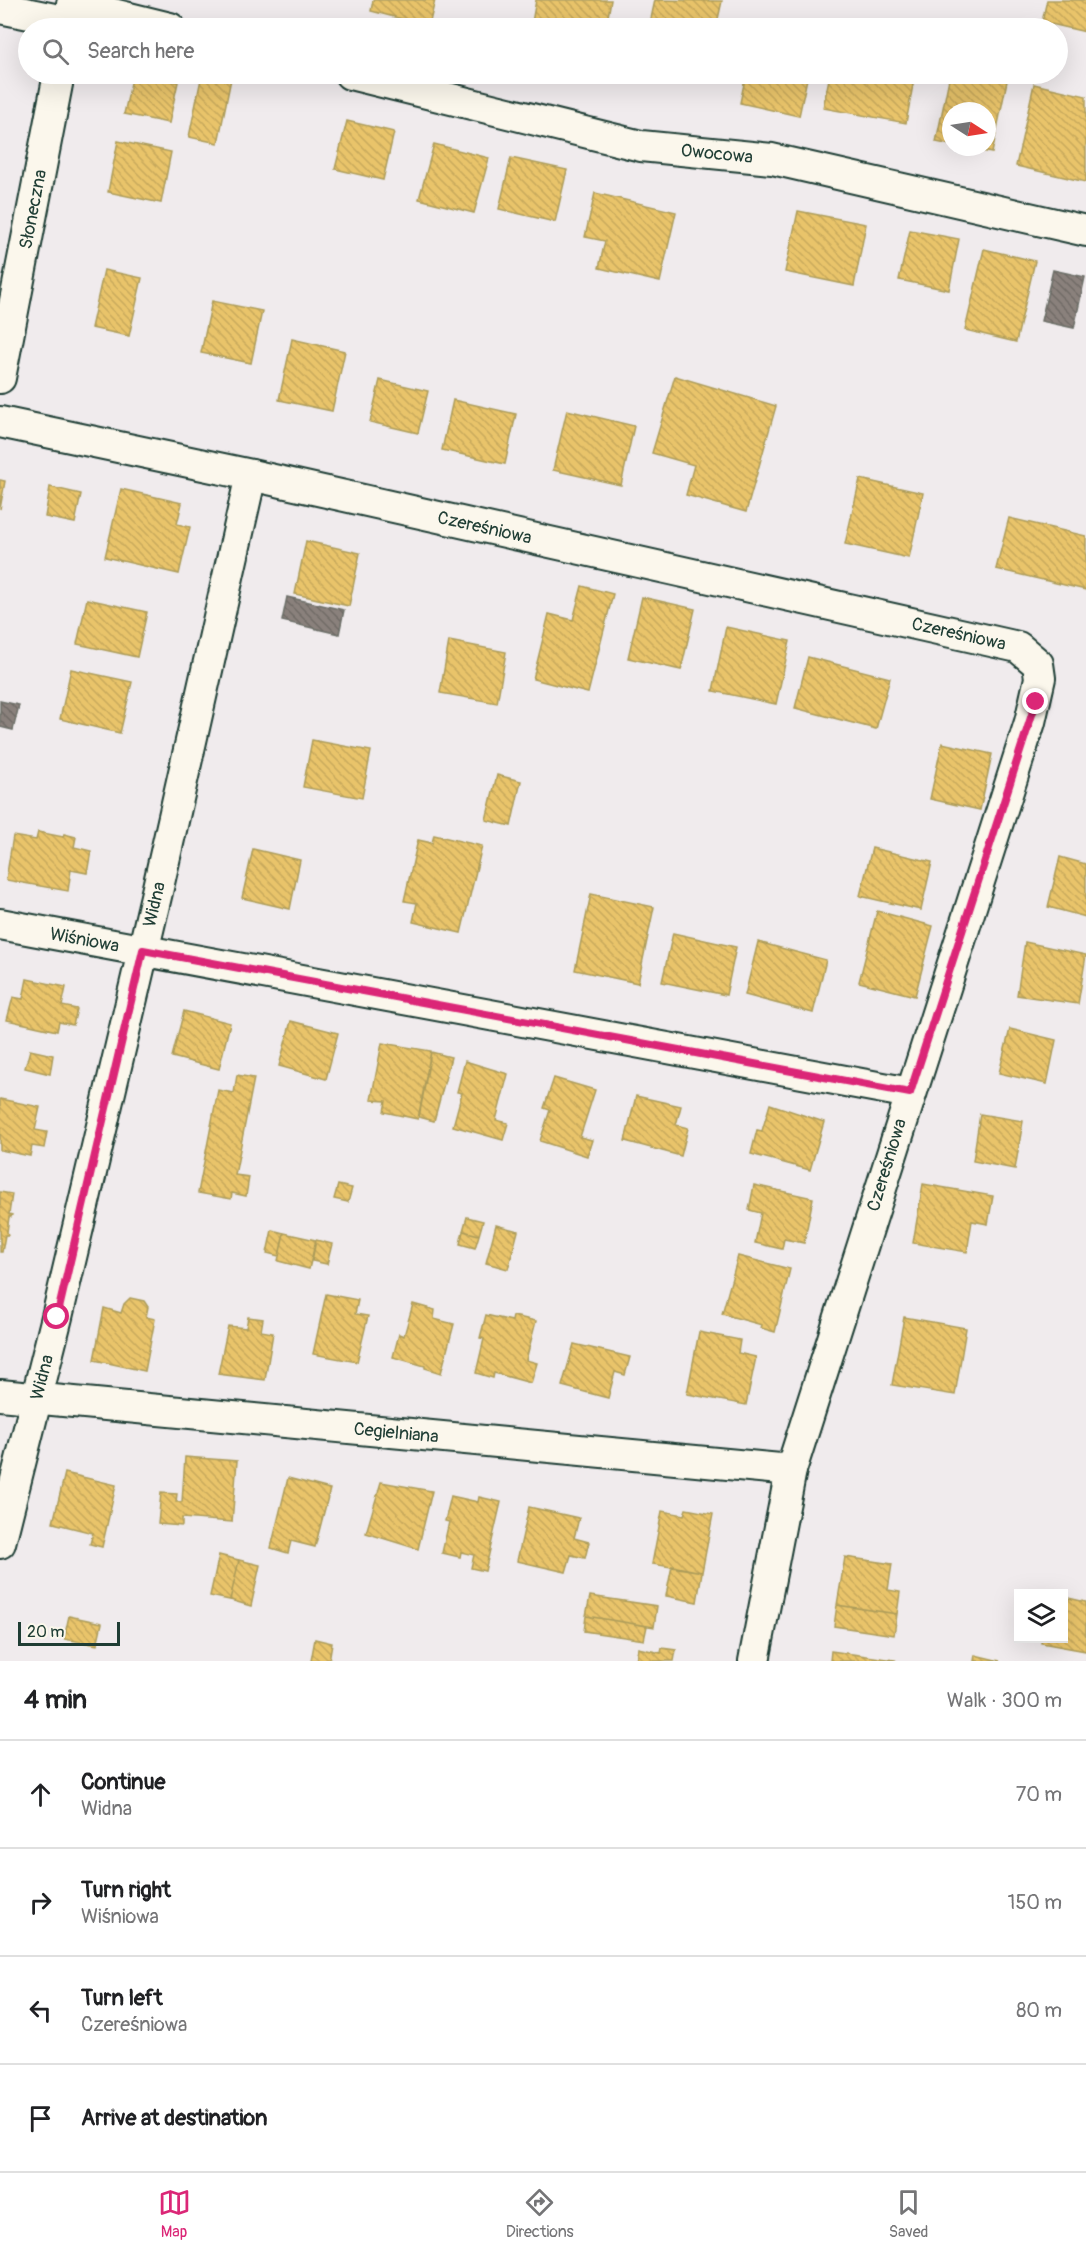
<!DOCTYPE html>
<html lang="en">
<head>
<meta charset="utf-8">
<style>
	body { margin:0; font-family:Pangolin,sans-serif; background:#f2f2f2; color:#202124 }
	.controls { position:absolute; right:18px; bottom:18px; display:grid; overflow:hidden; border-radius:0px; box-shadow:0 6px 24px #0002 }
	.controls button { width:54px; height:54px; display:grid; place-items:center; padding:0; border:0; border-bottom:2px solid #e0e0e0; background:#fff; color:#202124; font:30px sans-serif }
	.compass { position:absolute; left:942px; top:102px; width:54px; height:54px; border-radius:50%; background:#fff; box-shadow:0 6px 24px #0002; rotate:102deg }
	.scale { position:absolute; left:18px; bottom:15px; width:102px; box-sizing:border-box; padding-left:6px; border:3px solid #1f3d34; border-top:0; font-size:16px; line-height:21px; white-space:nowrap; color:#1f3d34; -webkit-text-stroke:4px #fbf7ec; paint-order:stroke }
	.stop { position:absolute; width:18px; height:18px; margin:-14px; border:4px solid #db2777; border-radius:50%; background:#fff }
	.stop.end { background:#db2777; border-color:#fff; box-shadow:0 2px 6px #0008 }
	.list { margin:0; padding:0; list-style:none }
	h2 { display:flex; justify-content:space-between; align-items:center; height:78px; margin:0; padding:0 24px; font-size:26px }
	h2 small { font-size:20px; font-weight:400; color:#757577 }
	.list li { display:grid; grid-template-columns:39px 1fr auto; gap:18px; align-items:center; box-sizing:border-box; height:108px; padding:0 24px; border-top:2px solid #e0e0e0 }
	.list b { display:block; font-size:22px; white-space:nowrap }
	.list p { margin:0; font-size:20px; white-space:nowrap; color:#757577 }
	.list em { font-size:20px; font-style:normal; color:#757577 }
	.icon { flex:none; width:33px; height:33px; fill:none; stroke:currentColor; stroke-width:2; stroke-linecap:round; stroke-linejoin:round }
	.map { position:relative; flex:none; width:1086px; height:1661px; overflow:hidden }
	.search { position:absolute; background:#fff; box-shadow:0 6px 24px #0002; left:18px; right:18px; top:18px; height:66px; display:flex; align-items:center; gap:15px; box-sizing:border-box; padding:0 21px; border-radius:33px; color:#757577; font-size:22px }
	.sheet { height:510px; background:#fff }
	nav { display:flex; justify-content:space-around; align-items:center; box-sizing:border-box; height:84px; border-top:2px solid #e0e0e0; background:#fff; font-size:16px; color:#757577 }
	nav a { display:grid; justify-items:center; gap:3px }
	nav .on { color:#db2777 }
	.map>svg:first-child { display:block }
	.homes { fill:url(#homes-back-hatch); stroke:#ac9c5a; stroke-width:1.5 }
	.industry { fill:url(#industry-back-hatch); stroke:#6a6d66; stroke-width:1.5 }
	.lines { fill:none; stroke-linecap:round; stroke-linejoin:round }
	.minor-casing { stroke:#1f3d34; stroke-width:34 }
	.minor { stroke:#fbf7ec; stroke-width:30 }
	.route { stroke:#db2777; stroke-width:8 }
	.labels { text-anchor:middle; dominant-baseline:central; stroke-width:6; stroke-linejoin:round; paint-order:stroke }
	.street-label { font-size:18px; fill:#1f3d34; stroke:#fbf7ec }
</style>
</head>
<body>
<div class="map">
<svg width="1086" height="1661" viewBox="0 0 1086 1661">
	<defs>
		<pattern id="homes-back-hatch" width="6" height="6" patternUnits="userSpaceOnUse" patternTransform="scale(1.5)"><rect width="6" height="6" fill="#e9c46a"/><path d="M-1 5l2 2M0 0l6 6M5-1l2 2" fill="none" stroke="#c7a95c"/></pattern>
		<pattern id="industry-back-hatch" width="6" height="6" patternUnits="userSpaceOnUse" patternTransform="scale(1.5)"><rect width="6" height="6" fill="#8a817c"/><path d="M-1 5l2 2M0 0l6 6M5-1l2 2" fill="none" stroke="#706b66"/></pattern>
	</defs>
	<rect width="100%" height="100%" fill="#f0ebed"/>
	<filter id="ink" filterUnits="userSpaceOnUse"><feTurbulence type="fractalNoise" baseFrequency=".0167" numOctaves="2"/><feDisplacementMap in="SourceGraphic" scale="12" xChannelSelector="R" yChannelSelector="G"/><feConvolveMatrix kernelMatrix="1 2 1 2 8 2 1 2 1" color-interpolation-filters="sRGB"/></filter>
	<g filter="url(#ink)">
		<path class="homes" d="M373,0h62l-6,26 -58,-15z
			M536,0h75l-5,28h-75z
			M655,0l67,1 -6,27h-67z
			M1047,0h39v32l-44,-10z
			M133,74l45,8 -9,41 -45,-9z
			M202,74h30l-14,69 -29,-6z
			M667,74h39l-2,8z
			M746,74h62l-9,42 -59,-13z
			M830,74h85l-9,49 -83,-15z
			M950,74h19l38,7 -15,72 -30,-6h25v-36h-36v34l-15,-3z
			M1034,84l52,12v86l-70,-16z
			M347,121l47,11 -11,48 -48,-11z
			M118,141l53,11 -10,51 -53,-11z
			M434,144l55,14 -15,55 -55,-14z
			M511,158l56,12 -12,52 -56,-13z
			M595,193l81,19 -16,70 -61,-14 6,-27 -20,-4z
			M798,211l68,13 -12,62 -69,-14z
			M910,230l49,9 -10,51 -50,-10z
			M984,249l51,12 -19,81 -51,-12z
			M104,270l38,8 -13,58 -38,-8z
			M212,301l50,10 -11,52 -50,-10z
			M292,339l53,12 -13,60 -53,-11z
			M675,376l101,30 -30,106 -60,-17 8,-30 -42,-12z
			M380,380l48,11 -10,42 -48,-11z
			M453,400l63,14 -11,50 -63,-14z
			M567,410l67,16 -13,59 -68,-15z
			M860,479l63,14 -14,65 -64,-14z
			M0,480l5,1 -5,28z
			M50,487l31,7 -6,29 -30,-6z
			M121,489l61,14 -5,21 13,3 -11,47 -74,-17z
			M1009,518l77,18v54l-90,-21z
			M306,541l54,12 -11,53 -54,-12z
			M582,586l31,8 -25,99 -55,-14 16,-65 24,6z
			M642,597l53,12 -14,61 -53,-12z
			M87,599l60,13 -10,45 -60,-13z
			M726,627l64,14 -14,63 -63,-13z
			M449,641l57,11 -9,51 -57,-10z
			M808,657l82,21 -14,51 -81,-21z
			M71,669l61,13 -12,51 -60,-14z
			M312,740l59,11 -9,47 -59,-11z
			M942,743l50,11 -12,56 -50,-11z
			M497,775l24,6 -10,45 -25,-6z
			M38,832l25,5 1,-3 12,3 -2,10 17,4 -4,22 -16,-3 -3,21 -62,-11 7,-44 23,4z
			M434,835l48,11 -21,87 -48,-11 4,-19 -13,-2 14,-61 14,3z
			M872,848l60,14 -11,48 -61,-14z
			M253,849l47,11 -10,49 -48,-11z
			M1060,857l26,7v53l-38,-10z
			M591,894l63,13 -16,76 -63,-13z
			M877,911l56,15 -18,70 -56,-14z
			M673,933l63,14 -10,48 -64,-13z
			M758,942l68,18 -13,53 -68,-18z
			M1025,942l61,13 -8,49 -61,-9z
			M27,979l39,8 -4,19 15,3 -4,16 -14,-3 -2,9 -50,-11 6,-23 10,2z
			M184,1011l46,12 -11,46 -47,-12z
			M291,1021l47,12 -12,46 -47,-13z
			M1010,1029l46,11 -9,44 -48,-11z
			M382,1043l49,8 -13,68 -34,-7 2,-11 -15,-1z
			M30,1050l23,5 -3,19 -25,-6z
			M431,1052l20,5 -17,64 -15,-4z
			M465,1061l43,13 -12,46 12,3 -5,17 -50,-14 9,-33 -5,-1z
			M237,1075l17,3 -19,97 14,2 -3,19 -14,-3 -1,6 -33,-6 20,-103 16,3z
			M554,1078l41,12 -15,47 12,3 -5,16 -47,-15 10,-31 -6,-2z
			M636,1096l45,10 -5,19 12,3 -7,28 -56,-15z
			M0,1099l40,8 -5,23 12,2 -3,16 -12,-2 -2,10 -30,-6z
			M770,1104l54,18 -14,48 -59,-16 6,-24 5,1z
			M980,1114l43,7 -8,48 -42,-8z
			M923,1184l70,12 -5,28 -16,-3 -5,31 -54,-9z
			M338,1185l14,3 -4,14 -14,-3z
			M754,1185l59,13 -9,45 -20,-4 -2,10 -27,-6 6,-30 -12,-3z
			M0,1192l12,2 -3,20 3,1 -1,2h-2l-2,15 1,3h-3l-3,17h-2z
			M467,1217l16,4 -4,14 -16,-4z
			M496,1225l22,6 -10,38 -22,-6z
			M272,1230l12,3 -5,23 -12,-3z
			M463,1231l16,4 -4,13 -15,-4z
			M284,1233l32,7 -7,29 -31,-8z
			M316,1240l16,4 -5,20 -15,-3z
			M738,1256l52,13 -15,63 -14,-4 1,-3 -40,-11z
			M326,1294l32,6 -3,14 13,2 -11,46 -44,-8z
			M130,1298l14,3 4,6 -2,10 9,2 -10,52 -51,-11 10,-52 17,5 3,-9z
			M413,1304l22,6 -1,9 20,5 -13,49 -16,-5v-2l-32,-9 6,-23 5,2z
			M486,1315l26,6 1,-5 23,5 -10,39 11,3 -6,20 -37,-10 -1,5 -17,-5 8,-34 -4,-1z
			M248,1317l15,2 -2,12 12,2 -8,47 -47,-6 10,-48 18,2z
			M904,1317l62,11 -11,67 -63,-10z
			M699,1332l41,8 -2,13 18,4 -10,48 -59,-11z
			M574,1344l56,13 -5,18 -10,-3 -7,26 -46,-12z
			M185,1457l52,4 -5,61 -50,-4v8l-24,-2 3,-31 16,1 -1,8h6z
			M65,1473l51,12 -14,62 -12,-3 3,-11 -40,-10z
			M288,1478l42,11 -15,58 -24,-6 -3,12 -17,-5z
			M381,1482l51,9 -14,58 -52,-16z
			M451,1496l27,6 1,-5 22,5 -16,69 -14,-3 3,-13 -13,-3 -1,5 -18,-4 7,-31 -4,-1z
			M529,1507l50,11 -5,20 15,4 -4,16 -14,-3 -5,17 -49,-11z
			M686,1509l27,5 -11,58 -50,-8 10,-53 22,4z
			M219,1555l20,5 -9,40 -20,-4z
			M845,1557l47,7 -4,26 12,2 -3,22 -60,-9z
			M239,1560l21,5 -9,41 -21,-6z
			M672,1566l30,6 -5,30 -31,-6z
			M590,1596l67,10 -3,21 -68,-11z
			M1064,1597l22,5v49l-45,-8 1,-5h22z
			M837,1605l60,9 -3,21 -60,-9z
			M69,1616l33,7 -5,22 -33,-6z
			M586,1616l61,10 -3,14 -60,-9z
			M315,1639l17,4 -3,18h-18z
			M638,1648l23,5 1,-5 14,2 -2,11h-38z
			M831,1651l64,9 -1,1h-64z
			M975,1655l25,6h-26z"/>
		<path class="industry" d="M1053,270l32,7 -11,51 -33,-7z
			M287,597l57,13 -5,24 -57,-13z
			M0,701l19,4 -6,25 -13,-3z"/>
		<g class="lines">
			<g class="minor-casing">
				<g id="minor">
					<path d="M72,4l98,24"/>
					<path d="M0,8l69,14"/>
					<path id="s1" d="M350,74l291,72 131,13 314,72"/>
					<path id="s2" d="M0,378l59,-304"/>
					<path id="s3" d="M0,422l251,53 767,172 20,17 2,14 -10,44 -239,748 -37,191"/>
					<path id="s4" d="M0,924l910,169"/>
					<path id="s5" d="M0,1395l791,75"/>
					<path id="s6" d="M0,1543l57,-226 100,-425 94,-417"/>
				</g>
			</g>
			<use href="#minor" class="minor"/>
		</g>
	</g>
	<g class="lines" filter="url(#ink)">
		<path class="route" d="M57,1317l86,-367 767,143 126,-391"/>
	</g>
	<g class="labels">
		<g class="street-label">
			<text stroke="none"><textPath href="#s1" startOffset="376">Owocowa</textPath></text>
			<text stroke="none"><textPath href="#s2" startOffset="172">Słoneczna</textPath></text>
			<text stroke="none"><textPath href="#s3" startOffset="496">Czereśniowa</textPath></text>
			<text stroke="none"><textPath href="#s3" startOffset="982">Czereśniowa</textPath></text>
			<text stroke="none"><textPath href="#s6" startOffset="657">Widna</textPath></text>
			<text stroke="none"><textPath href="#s4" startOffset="86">Wiśniowa</textPath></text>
			<text transform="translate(887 1165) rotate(-73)">Czereśniowa</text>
			<text stroke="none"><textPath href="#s6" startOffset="171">Widna</textPath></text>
			<text stroke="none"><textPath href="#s5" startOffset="398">Cegielniana</textPath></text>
		</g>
	</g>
</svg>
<div class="controls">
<button><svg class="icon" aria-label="layers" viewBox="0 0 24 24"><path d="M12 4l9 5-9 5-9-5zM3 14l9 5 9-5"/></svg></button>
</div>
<svg class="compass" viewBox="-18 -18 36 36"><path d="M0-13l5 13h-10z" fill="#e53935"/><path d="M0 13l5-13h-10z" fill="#757577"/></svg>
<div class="scale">20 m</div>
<div class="stop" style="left:57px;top:1317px"></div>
<div class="stop end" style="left:1036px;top:702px"></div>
<div class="search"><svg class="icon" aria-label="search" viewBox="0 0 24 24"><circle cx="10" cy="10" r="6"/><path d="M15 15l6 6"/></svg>Search here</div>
</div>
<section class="sheet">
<h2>4 min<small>Walk · 300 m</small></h2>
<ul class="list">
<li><svg class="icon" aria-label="ahead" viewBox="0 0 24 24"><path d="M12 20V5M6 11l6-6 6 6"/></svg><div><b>Continue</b><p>Widna</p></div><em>70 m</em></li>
<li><svg class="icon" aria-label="right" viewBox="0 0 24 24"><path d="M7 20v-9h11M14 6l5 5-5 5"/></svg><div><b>Turn right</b><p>Wiśniowa</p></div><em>150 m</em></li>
<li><svg class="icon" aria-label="left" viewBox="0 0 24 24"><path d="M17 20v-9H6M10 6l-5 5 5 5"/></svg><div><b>Turn left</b><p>Czereśniowa</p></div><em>80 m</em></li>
<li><svg class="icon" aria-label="arrive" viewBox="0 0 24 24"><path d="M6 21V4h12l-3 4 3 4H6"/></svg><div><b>Arrive at destination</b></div></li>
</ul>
</section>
<nav>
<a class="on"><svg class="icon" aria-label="map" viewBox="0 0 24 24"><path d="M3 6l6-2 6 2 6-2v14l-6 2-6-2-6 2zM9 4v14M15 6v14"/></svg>Map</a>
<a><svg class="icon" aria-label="directions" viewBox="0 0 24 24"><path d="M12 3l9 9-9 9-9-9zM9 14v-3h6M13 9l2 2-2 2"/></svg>Directions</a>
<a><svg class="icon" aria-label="saved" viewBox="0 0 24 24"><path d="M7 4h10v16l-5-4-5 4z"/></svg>Saved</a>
</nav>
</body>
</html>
